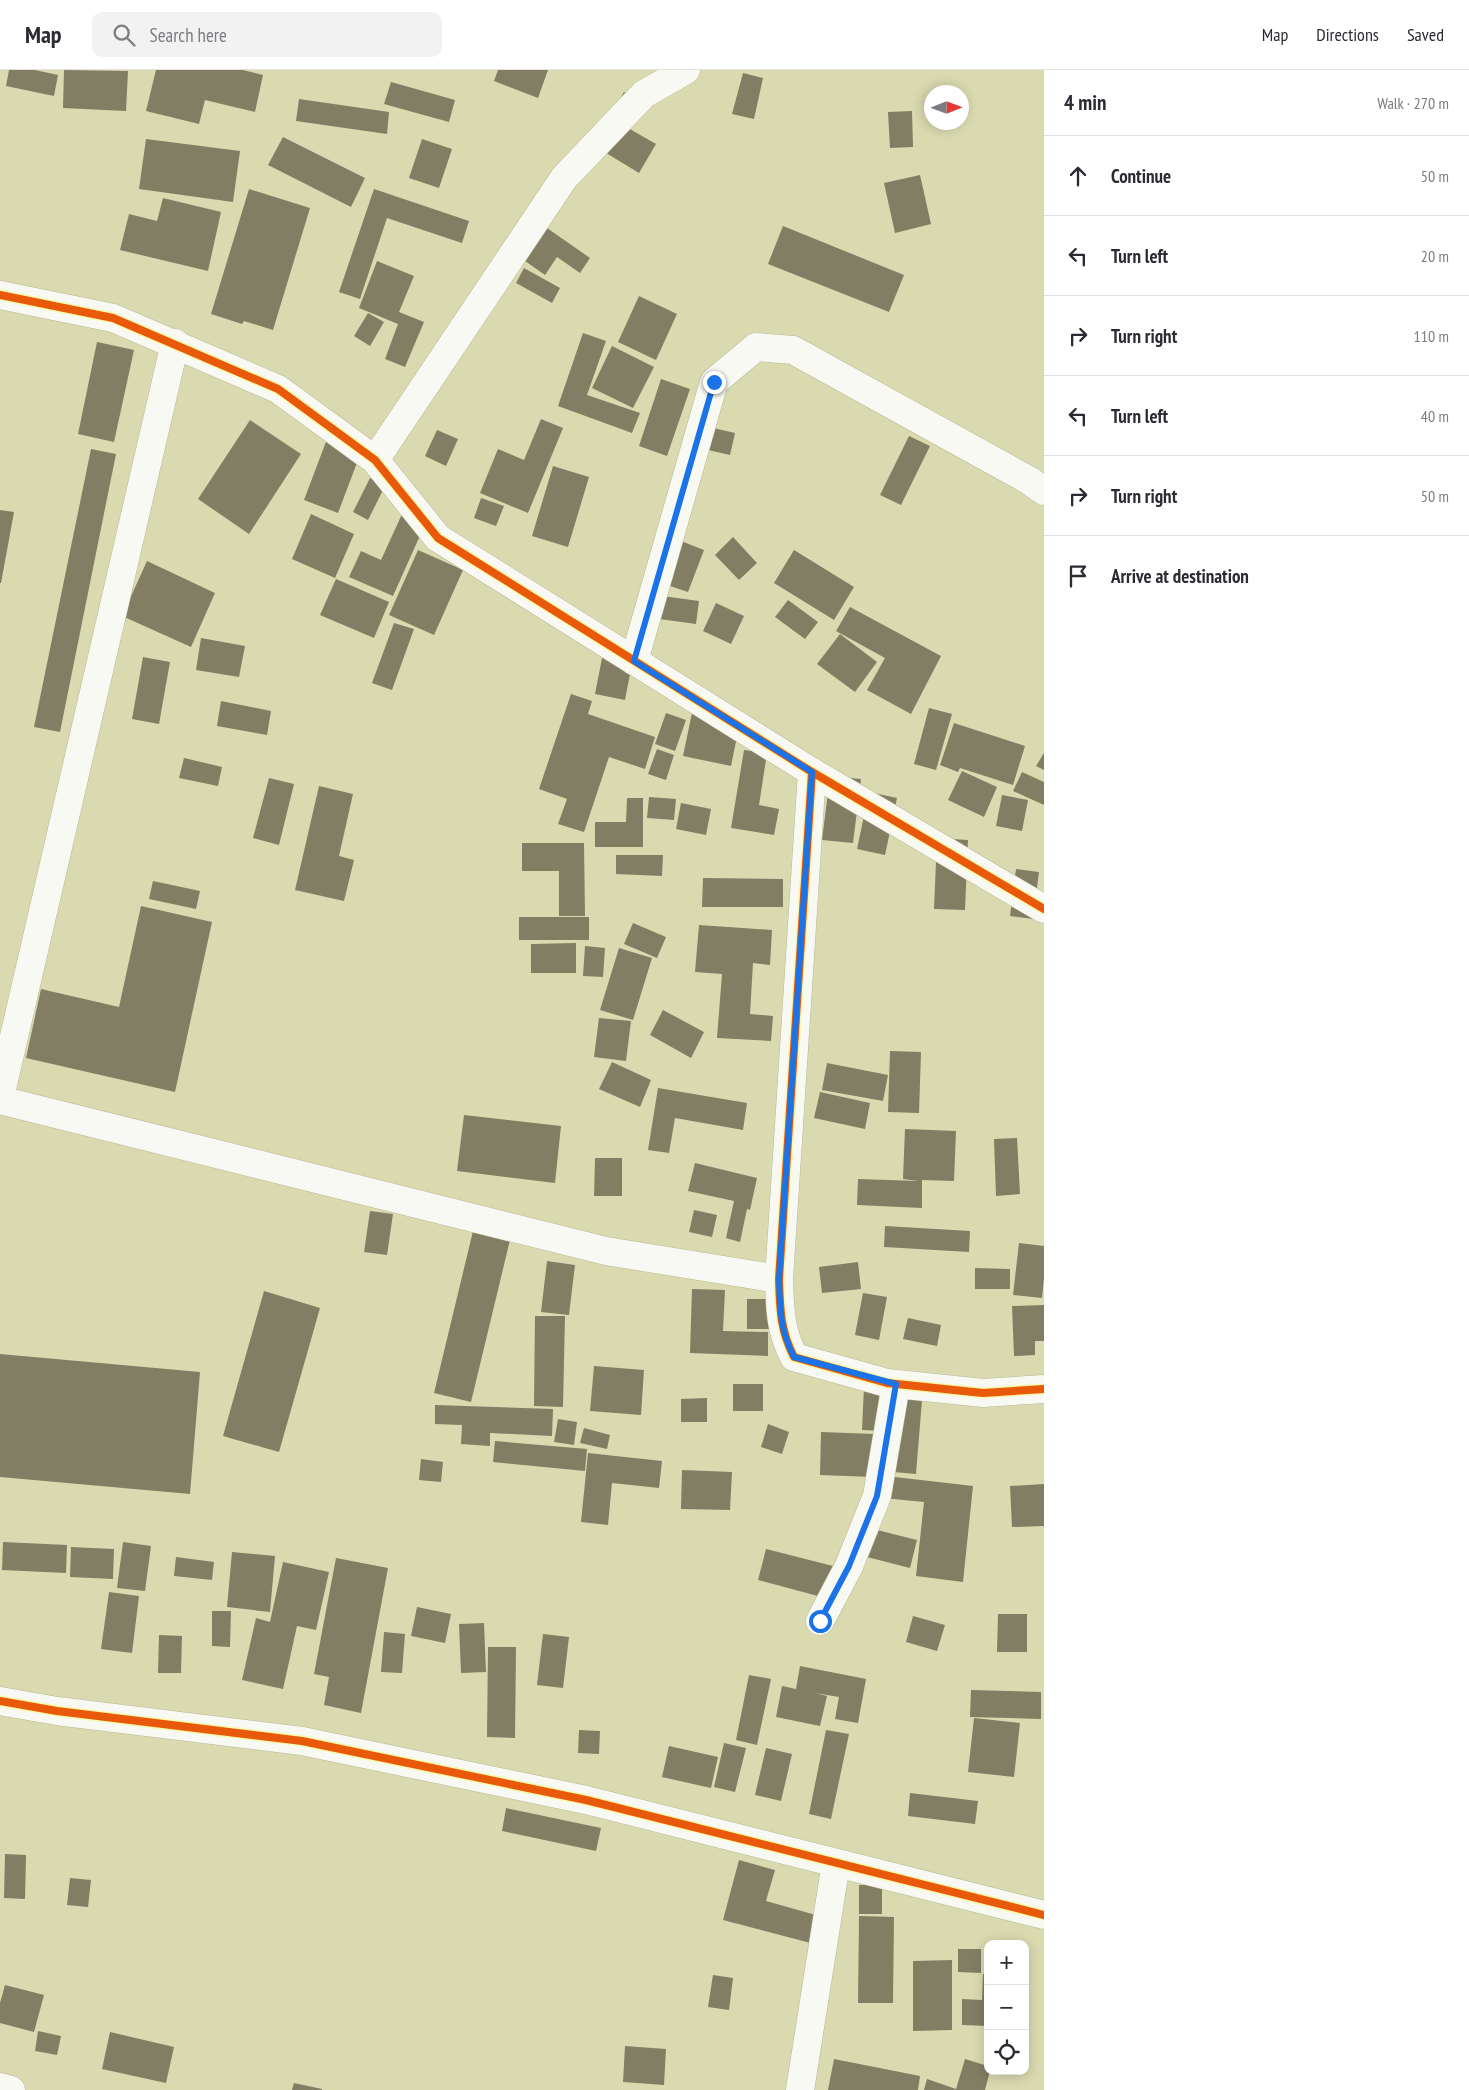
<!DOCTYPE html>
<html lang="en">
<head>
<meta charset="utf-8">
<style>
	body { margin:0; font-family:"PT Sans Narrow",sans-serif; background:#f2f2f3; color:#2b2b33 }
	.controls { position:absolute; right:15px; bottom:15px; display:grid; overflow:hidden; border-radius:10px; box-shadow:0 2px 12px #0003 }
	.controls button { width:45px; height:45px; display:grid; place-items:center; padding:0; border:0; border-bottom:1px solid #e1e1e2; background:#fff; color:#2b2b33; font:25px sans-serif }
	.compass { position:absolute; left:924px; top:15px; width:45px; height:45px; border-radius:50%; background:#fff; box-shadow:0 2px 12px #0003; rotate:89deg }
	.stop { position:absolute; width:15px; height:15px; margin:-11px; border:4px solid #1a73e8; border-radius:50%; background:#fff }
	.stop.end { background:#1a73e8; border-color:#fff; box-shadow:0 1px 5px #0008 }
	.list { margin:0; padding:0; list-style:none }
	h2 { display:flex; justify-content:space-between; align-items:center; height:65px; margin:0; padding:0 20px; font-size:21px }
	h2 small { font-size:16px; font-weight:400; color:#7c7c81 }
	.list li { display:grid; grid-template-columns:32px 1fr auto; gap:15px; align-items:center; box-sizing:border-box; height:80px; padding:0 20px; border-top:1px solid #e1e1e2 }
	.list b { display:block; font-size:19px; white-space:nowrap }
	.list em { font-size:16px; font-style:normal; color:#7c7c81 }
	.icon { flex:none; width:28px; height:28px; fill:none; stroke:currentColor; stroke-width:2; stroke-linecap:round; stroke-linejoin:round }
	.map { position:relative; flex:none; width:1044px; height:2020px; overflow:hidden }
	header { display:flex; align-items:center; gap:30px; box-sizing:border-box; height:70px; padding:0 25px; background:#fff; border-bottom:1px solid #e1e1e2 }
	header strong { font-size:24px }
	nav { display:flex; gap:28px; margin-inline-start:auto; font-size:18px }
	.search { width:350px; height:45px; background:#f2f2f3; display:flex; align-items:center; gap:12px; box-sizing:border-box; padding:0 18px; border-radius:10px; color:#7c7c81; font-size:19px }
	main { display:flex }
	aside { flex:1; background:#fff }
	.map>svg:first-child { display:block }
	.building { fill:#817e64 }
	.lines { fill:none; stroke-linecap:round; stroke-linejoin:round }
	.street-casing { stroke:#b8b897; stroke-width:29 }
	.street { stroke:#f9f9f3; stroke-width:28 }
	.cycleway-casing { stroke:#f9f8ab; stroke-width:11 }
	.cycleway { stroke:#e8590c; stroke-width:8 }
	.route { stroke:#1a73e8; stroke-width:6 }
</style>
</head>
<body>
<header>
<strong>Map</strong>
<div class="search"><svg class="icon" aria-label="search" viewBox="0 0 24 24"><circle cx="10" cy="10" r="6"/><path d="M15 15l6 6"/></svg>Search here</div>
<nav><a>Map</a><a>Directions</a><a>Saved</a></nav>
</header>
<main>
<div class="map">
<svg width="1044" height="2020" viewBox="0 0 1044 2020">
	<rect width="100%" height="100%" fill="#dadab0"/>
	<path class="building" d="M9,0h26l23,5 -4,21 -48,-10z
		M64,0l64,1 -2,40 -63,-3z
		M156,0h87l20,5 -8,37 -50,-12 -6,24 -53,-13z
		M498,0h50l-10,28 -44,-17z
		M743,3l20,5 -9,41 -22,-5z
		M391,12l64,18 -6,22 -65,-18z
		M624,22l19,10 -15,26 28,16 -17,29 -46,-28z
		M299,29l90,13 -2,22 -91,-13z
		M912,41l1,36 -23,1 -2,-36z
		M283,67l82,41 -14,29 -83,-42z
		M146,69l94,12 -7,51 -94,-13z
		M422,69l30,10 -13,39 -30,-10z
		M920,105l11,49 -36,9 -11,-50z
		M249,119l61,19 -37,122 -29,-9 -2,3 -31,-10z
		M374,119l95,32 -7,22 -75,-25 -27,81 -21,-7z
		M163,128l58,14 -13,59 -88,-21 9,-36 28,7z
		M783,156l121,49 -15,37 -121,-48z
		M547,158l43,30 -10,15 -23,-16 -12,18 -20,-14z
		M377,191l37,15 -15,36 25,10 -19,45 -20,-8 13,-35 -39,-16z
		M524,198l36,20 -8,15 -36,-20z
		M639,226l38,18 -21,46 -38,-18z
		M368,243l16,9 -14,24 -16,-10z
		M583,263l23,8 -19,54 53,18 -8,20 -74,-27z
		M97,272l37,8 -20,92 -36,-8z
		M612,276l42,21 -21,41 -41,-20z
		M661,309l29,10 -23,67 -28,-10z
		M541,349l22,9 -35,85 -48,-20 18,-44 26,11z
		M250,350l51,34 -52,80 -51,-35z
		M713,358l22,5 -5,22 -22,-5z
		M437,360l21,9 -12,27 -21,-10z
		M909,366l21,10 -29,59 -21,-10z
		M327,369l34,13 -23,61 -34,-13z
		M91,379l25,5 -56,278 -26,-5z
		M553,396l36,11 -21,70 -36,-11z
		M370,408l15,8 -17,34 -15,-8z
		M481,428l23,8 -8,20 -22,-8z
		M408,431l23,10 -38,85 -44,-19 12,-26 20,9z
		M0,440l14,2 -13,71h-1z
		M311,444l43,20 -19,44 -43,-19z
		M733,467l24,26 -18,17 -24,-25z
		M681,471l23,9 -16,42 -24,-8z
		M418,480l45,20 -29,65 -45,-20z
		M794,480l60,37 -20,33 -60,-37z
		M147,491l68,32 -24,54 -69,-31z
		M336,509l53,23 -15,36 -54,-23z
		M655,525l44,6 -3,23 -44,-6z
		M788,530l30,22 -13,17 -30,-22z
		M716,533l28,13 -13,28 -28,-13z
		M850,537l91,49 -30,58 -44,-24 18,-32 -49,-27z
		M394,553l20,6 -22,61 -20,-7z
		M840,564l37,28 -22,30 -38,-28z
		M201,568l44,8 -6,31 -43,-7z
		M604,578l30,5 -9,47 -30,-6z
		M143,587l27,5 -11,62 -27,-5z
		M571,624l21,7 -4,13 67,23 -10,32 -36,-12 -25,75 -26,-8 9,-25 -28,-10z
		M221,631l50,10 -4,24 -50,-9z
		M929,638l23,6 -16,56 -22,-6z
		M666,643l20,7 -11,31 -20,-7z
		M692,643l48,9 -9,44 -48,-10z
		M954,653l71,23 -12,39 -53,-17 -2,4 -18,-7z
		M657,679l17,6 -8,25 -18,-6z
		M744,680l23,3 -8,52 20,4 -5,26 -43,-7z
		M1044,683v17l-8,-4z
		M184,688l38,9 -4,19 -39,-8z
		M962,701l35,16 -13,30 -36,-17z
		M1022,702l22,10v23l-31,-14z
		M830,706l31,3 -8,64 -31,-3z
		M269,708l25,6 -15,61 -26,-7z
		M319,716l34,8 -14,62 15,4 -10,41 -49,-11z
		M869,722l28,6 -12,57 -28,-6z
		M1002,725l26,5 -6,31 -26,-5z
		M649,727l27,2 -2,21 -27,-2z
		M627,728h16v49h-48v-25h31z
		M681,733l30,6 -5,26 -30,-6z
		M937,768l31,2 -3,70 -31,-1z
		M522,773h62l1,73h-26v-45h-37z
		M616,785h47l-1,21 -46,-2z
		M1016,799l23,3 -6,47 -23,-3z
		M703,808l80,1v28h-81z
		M153,811l47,10 -4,18 -47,-10z
		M141,836l71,16 -37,170 -149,-34 15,-69 78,18z
		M519,847h70v23h-70z
		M633,853l33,14 -9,21 -33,-14z
		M699,855l73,5 -2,35 -17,-2 -3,51 23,2 -2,25 -54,-3 5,-64 -27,-2z
		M576,873v30h-45v-29z
		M585,876l20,2 -2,29 -20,-1z
		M619,878l33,10 -19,62 -33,-10z
		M663,940l41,22 -13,26 -41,-23z
		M599,948l32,3 -5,40 -32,-4z
		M890,981l31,1 -2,61 -31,-1z
		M612,992l39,18 -11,27 -41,-18z
		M827,993l61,12 -5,26 -61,-11z
		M658,1018l89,15 -4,27 -68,-12 -6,35 -21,-3z
		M820,1022l50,11 -5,26 -51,-11z
		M464,1045l97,11 -6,57 -98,-12z
		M905,1059l51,2 -2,50 -32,-1v28l-65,-3 1,-26 61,2 -16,-2z
		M1017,1068l3,56 -24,2 -2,-57z
		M595,1088h27v38h-28z
		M695,1093l62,15 -7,32 -3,-1 -7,33 -14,-4 8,-37 -46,-10z
		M694,1140l23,5 -5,22 -23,-5z
		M370,1141l23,3 -6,41 -23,-3z
		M885,1156l85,5 -1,21 -85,-5z
		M473,1161l37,9 -39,162 -37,-9z
		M1019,1173l25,3v32l-2,20 -29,-3z
		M547,1191l28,4 -6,50 -28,-3z
		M858,1192l3,27 -39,4 -3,-26z
		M975,1198l35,1v20h-35z
		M692,1219l33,1 -2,41 45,1v24l-78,-3z
		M264,1221l56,17 -41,144 -56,-16z
		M863,1223l24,4 -8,43 -24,-5z
		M747,1229h23l1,30h-24z
		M1044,1235v36h-9v14l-21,1 -2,-50z
		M535,1246h30l-2,91 -29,-1z
		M908,1248l33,7 -4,21 -34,-7z
		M0,1284l200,18 -10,122 -190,-17z
		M594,1296l50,4 -3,45 -51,-4z
		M733,1314h30v27h-30z
		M889,1314l34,4 -7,86 -34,-3z
		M864,1317l21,1 -1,43 -22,-1z
		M707,1328v24h-26v-23z
		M435,1335l118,4 -1,27 -62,-3v13l-29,-2 1,-19 -27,-1z
		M558,1349l19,3 -3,23 -20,-3z
		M768,1354l21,8 -7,22 -21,-7z
		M584,1358l26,7 -3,14 -27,-6z
		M821,1362l53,2 -1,43 -53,-2z
		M495,1371l92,8 -2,22 -92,-9z
		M588,1383l74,8 -3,27 -47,-5 -4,42 -27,-3z
		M421,1389l22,3 -2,20 -22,-2z
		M682,1400l50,2 -2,38 -49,-1z
		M886,1406l87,10 -10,96 -47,-6 8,-74 -41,-4z
		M1044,1414v42l-32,1 -2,-41z
		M873,1459l44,11 -7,28 -43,-11z
		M3,1472l64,3 -1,28 -64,-3z
		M123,1472l28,4 -6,45 -28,-3z
		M71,1477l43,2 -1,30 -43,-2z
		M766,1479l71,18 -8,32 -71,-19z
		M232,1482l43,4 -5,56 -43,-5z
		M176,1487l38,5 -2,18 -38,-4z
		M336,1488l52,10 -27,145 -37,-8 5,-28 -15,-3z
		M283,1492l46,10 -13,58 -19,-4 -14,63 -41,-9 14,-62 14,4z
		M109,1522l30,4 -7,57 -31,-4z
		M417,1537l34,7 -6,29 -34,-7z
		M212,1541h19l-1,36 -18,-1z
		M998,1544h29v38h-30z
		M913,1546l32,9 -8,26 -31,-9z
		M484,1553l2,49 -25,1 -2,-49z
		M384,1562l21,2 -3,39 -21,-1z
		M543,1564l26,3 -6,51 -26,-3z
		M159,1565l23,1 -1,37h-23z
		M488,1577h28l-1,91 -28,-1z
		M800,1596l66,13 -8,44 -23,-4 4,-22 -24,-4 12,3 -7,30 -44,-9 6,-31 14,3z
		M749,1605l22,4 -14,66 -21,-5z
		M971,1620l70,2v27l-71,-2z
		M974,1648l46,5 -6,54 -46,-5z
		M579,1660l21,1 -1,23 -21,-1z
		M826,1660l23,4 -18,85 -22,-5z
		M724,1673l22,5 -11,44 -21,-5z
		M669,1676l49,11 -7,31 -49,-11z
		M766,1678l26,6 -11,47 -26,-6z
		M910,1723l68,8 -3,23 -67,-8z
		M506,1738l95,20 -5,23 -94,-20z
		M5,1784l21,1 -1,44 -21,-1z
		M739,1790l36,10 -9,31 64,18 -8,27 -99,-26z
		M70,1808l21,2 -3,27 -21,-2z
		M859,1815h23v29h-23z
		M859,1846l35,1 -1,86h-35z
		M958,1879h23v24l-23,-1z
		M952,1890v70l-39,1v-70z
		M983,1904l5,1v51l-26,-1v-26l20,1z
		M713,1905l20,3 -4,32 -21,-3z
		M5,1915l39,10 -10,37 -34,-9v-20z
		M38,1961l23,5 -4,19 -22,-4z
		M110,1962l64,15 -8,36 -64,-14z
		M625,1976l41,3 -2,36 -41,-3z
		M834,1989l86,17 -2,14h-90z
		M965,1989l23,7v5h2l-5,19h-61l3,-11 29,10z
		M294,2013l28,6v1h-30z"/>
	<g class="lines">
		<g class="street-casing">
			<path id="street" d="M0,225l113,23 165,71 97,71 63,78 374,234 232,137
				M375,390l189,-282 80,-84 42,-24
				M634,591l80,-279 42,-35 37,3 237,131 14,10
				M812,702l-33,507c1,30 1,51 15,78l93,26 96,10 61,-4
				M0,1027l175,-754
				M0,1030l606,151 173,28
				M820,1551l29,-55 28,-70 19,-112
				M0,1631l57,10 245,30 284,59 458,115
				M0,2017l11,3
				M800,2020l36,-227"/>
		</g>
		<use href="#street" class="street"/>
		<g class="cycleway-casing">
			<path id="cycleway" d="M0,225l113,23 165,71 97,71 63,78 374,234 232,137
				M812,702l-33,507c1,30 1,51 15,78l93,26 96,10 61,-4
				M0,1631l57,10 245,30 284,59 458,115"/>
		</g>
		<use href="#cycleway" class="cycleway"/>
	</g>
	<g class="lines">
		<path class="route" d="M714,312l-80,279 178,111 -33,507c1,30 1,51 15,78l102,27 -19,112 -28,70 -29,55"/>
	</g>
</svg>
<div class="controls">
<button>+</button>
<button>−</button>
<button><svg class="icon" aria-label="locate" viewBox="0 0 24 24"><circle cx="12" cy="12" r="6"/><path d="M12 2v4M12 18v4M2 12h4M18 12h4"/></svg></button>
</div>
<svg class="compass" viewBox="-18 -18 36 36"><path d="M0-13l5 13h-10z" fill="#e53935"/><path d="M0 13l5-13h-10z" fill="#7c7c81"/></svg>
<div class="stop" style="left:820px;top:1551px"></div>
<div class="stop end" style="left:714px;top:312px"></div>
</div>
<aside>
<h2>4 min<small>Walk · 270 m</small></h2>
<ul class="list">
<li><svg class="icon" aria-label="ahead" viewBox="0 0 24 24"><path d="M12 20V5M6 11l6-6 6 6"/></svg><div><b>Continue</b></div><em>50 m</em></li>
<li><svg class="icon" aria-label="left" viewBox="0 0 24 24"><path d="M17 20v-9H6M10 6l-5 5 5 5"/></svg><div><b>Turn left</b></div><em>20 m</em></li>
<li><svg class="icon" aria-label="right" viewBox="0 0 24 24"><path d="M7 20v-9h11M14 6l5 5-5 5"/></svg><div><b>Turn right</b></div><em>110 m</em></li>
<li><svg class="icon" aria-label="left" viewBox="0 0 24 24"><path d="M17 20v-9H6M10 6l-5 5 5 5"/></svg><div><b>Turn left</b></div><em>40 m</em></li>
<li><svg class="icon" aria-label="right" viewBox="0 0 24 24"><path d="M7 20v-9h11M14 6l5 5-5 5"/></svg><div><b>Turn right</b></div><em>50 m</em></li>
<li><svg class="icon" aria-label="arrive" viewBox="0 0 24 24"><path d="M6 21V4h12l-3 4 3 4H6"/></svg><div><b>Arrive at destination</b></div></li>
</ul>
</aside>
</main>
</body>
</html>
